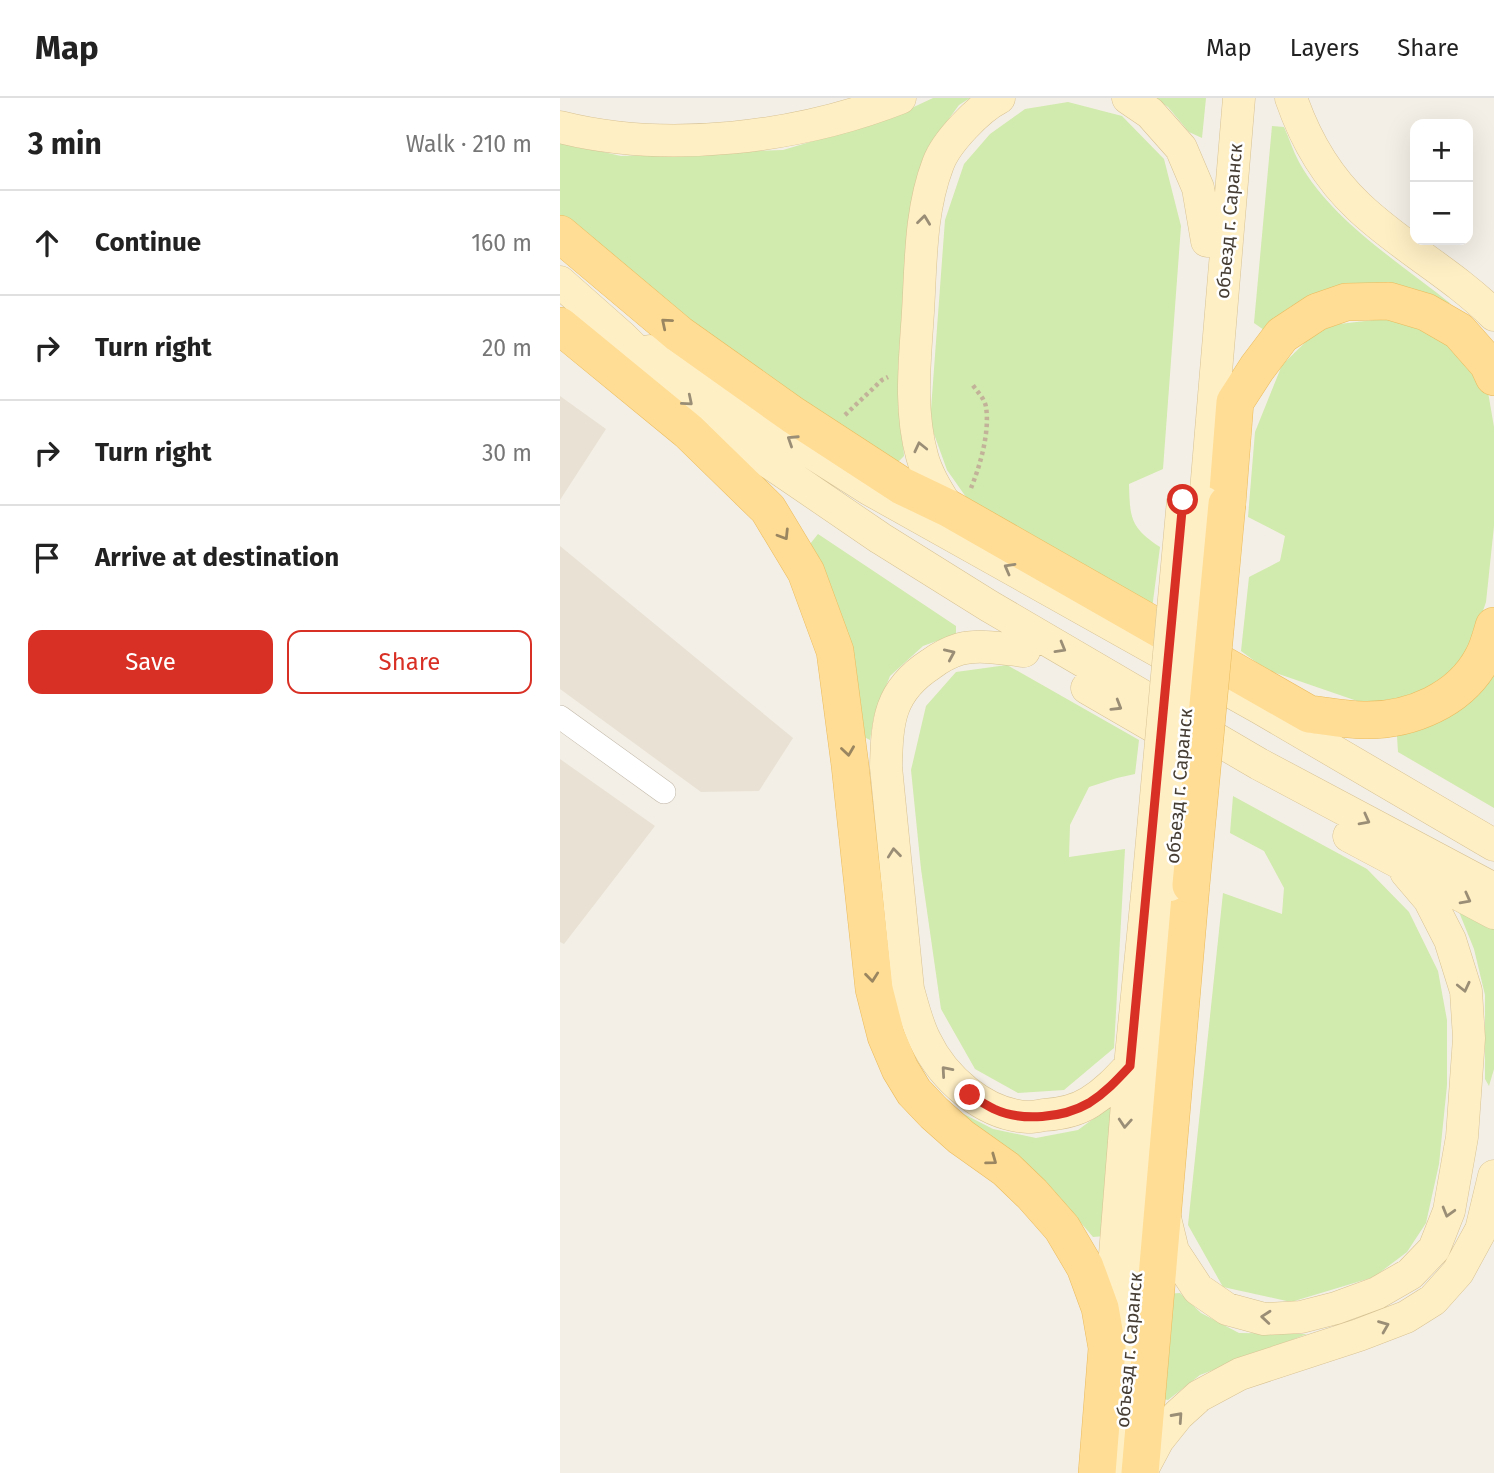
<!DOCTYPE html>
<html lang="en">
<head>
<meta charset="utf-8">
<style>
	body { margin:0; font-family:"Fira Sans",sans-serif; background:#f2f2f2; color:#222 }
	.controls { position:absolute; right:21px; top:21px; display:grid; overflow:hidden; border-radius:14px; box-shadow:0 7px 28px #0002 }
	.controls button { width:63px; height:63px; display:grid; place-items:center; padding:0; border:0; border-bottom:2px solid #e0e0e0; background:#fff; color:#222; font:35px sans-serif }
	.stop { position:absolute; width:21px; height:21px; margin:-16px; border:5px solid #d93025; border-radius:50%; background:#fff }
	.stop.end { background:#d93025; border-color:#fff; box-shadow:0 2px 7px #0008 }
	.list { margin:0; padding:0; list-style:none }
	h2 { display:flex; justify-content:space-between; align-items:center; height:91px; margin:0; padding:0 28px; font-size:30px }
	h2 small { font-size:23px; font-weight:400; color:#767676 }
	.list li { display:grid; grid-template-columns:46px 1fr auto; gap:21px; align-items:center; box-sizing:border-box; height:105px; padding:0 28px; border-top:2px solid #e0e0e0 }
	.list b { display:block; font-size:26px; white-space:nowrap }
	.list em { font-size:23px; font-style:normal; color:#767676 }
	.actions { display:flex; gap:14px; padding:21px 28px }
	.actions a { flex:1; padding:16px 0; border:2px solid #d93025; border-radius:14px; text-align:center; font-size:24px; color:#d93025 }
	.actions .main { background:#d93025; color:#fff }
	.icon { flex:none; width:38px; height:38px; fill:none; stroke:currentColor; stroke-width:2; stroke-linecap:round; stroke-linejoin:round }
	.map { position:relative; flex:none; width:934px; height:1375px; overflow:hidden }
	header { display:flex; align-items:center; gap:42px; box-sizing:border-box; height:98px; padding:0 35px; background:#fff; border-bottom:2px solid #e0e0e0 }
	header strong { font-size:33px }
	nav { display:flex; gap:38px; margin-inline-start:auto; font-size:24px }
	main { display:flex }
	aside { flex:1; background:#fff }
	.map>svg:first-child { display:block }
	.residential { fill:#e8e1d4 }
	.green { fill:#d1eaad }
	.lines { fill:none; stroke-linecap:round; stroke-linejoin:round }
	.street-casing { stroke:#c0b7a8; stroke-width:24 }
	.secondary-casing { stroke:#d7c394; stroke-width:33 }
	.primary-casing { stroke:#eabb5e; stroke-width:38 }
	.path { stroke:#c2b299; stroke-width:4.5; stroke-dasharray:3.5 3.5; stroke-linecap:butt }
	.street { stroke:#fff; stroke-width:23 }
	.secondary { stroke:#ffefc5; stroke-width:32 }
	.primary { stroke:#ffdd94; stroke-width:37 }
	.secondary-bridge-casing { stroke:#d7c394; stroke-width:33; stroke-linecap:butt }
	.primary-bridge-casing { stroke:#eabb5e; stroke-width:38; stroke-linecap:butt }
	.secondary-bridge { stroke:#ffefc5; stroke-width:32 }
	.primary-bridge { stroke:#ffdd94; stroke-width:37 }
	.oneway { stroke:#9a8e76 }
	.oneway2 { stroke:#9a8660 }
	.route { stroke:#d93025; stroke-width:9 }
	.labels { text-anchor:middle; dominant-baseline:central; stroke-width:5; stroke-linejoin:round; paint-order:stroke }
	.street-label { font-size:19px; fill:#473f35; stroke:#fff }
</style>
</head>
<body>
<header>
<strong>Map</strong>
<nav><a>Map</a><a>Layers</a><a>Share</a></nav>
</header>
<main>
<aside>
<h2>3 min<small>Walk · 210 m</small></h2>
<ul class="list">
<li><svg class="icon" aria-label="ahead" viewBox="0 0 24 24"><path d="M12 20V5M6 11l6-6 6 6"/></svg><div><b>Continue</b></div><em>160 m</em></li>
<li><svg class="icon" aria-label="right" viewBox="0 0 24 24"><path d="M7 20v-9h11M14 6l5 5-5 5"/></svg><div><b>Turn right</b></div><em>20 m</em></li>
<li><svg class="icon" aria-label="right" viewBox="0 0 24 24"><path d="M7 20v-9h11M14 6l5 5-5 5"/></svg><div><b>Turn right</b></div><em>30 m</em></li>
<li><svg class="icon" aria-label="arrive" viewBox="0 0 24 24"><path d="M6 21V4h12l-3 4 3 4H6"/></svg><div><b>Arrive at destination</b></div></li>
</ul>
<div class="actions"><a class="main">Save</a><a>Share</a></div>
</aside>
<div class="map">
<svg width="934" height="1375" viewBox="0 0 934 1375">
	<rect width="100%" height="100%" fill="#f4efe6"/>
	<path class="residential" d="M0,298l46,33 -46,71z
		M0,448l233,192 -34,53 -58,1 -141,-103z
		M0,661l95,67 -91,118 -4,-2z"/>
	<path class="green" d="M373,0h37l-11,7 -31,42 -20,87 -10,137 6,85 -7,7 -154,-98 -183,-148v-75l61,14 162,-6 105,-31z
		M595,0h51l-4,40 -13,-6 -21,-25z
		M508,4l54,14 42,43 17,67 -18,243 -34,15c1,34 1,43 31,63l-8,62 -186,-112 -19,-27 -17,-47 15,-203 19,-56 26,-30 35,-25z
		M712,28l12,1c5,11 9,24 15,35 32,58 101,101 152,142l-59,-21 -51,3 -51,21 -26,23 -10,-7z
		M831,220l59,24 38,50 6,35v99l-8,76 -21,62 -50,32 -52,7 -96,-33 -26,-19 8,-74 31,-16 5,-25 -37,-19 7,-85 27,-67 40,-39z
		M258,436l138,92v8l-33,12 -33,30 -16,40 -4,24 -6,-3 -54,-193z
		M447,567l132,75 -4,34 -18,4 -28,9 -19,38 -1,32 56,-8 -11,199 -50,42 -46,3 -43,-24 -34,-60 -20,-140 -10,-99 15,-64 30,-34z
		M934,569v141l-96,-56 -1,-16 33,-10z
		M673,698l134,73 42,43 29,59 9,49v65l-8,79 -13,59 -19,29 -33,25 -83,25 -68,-15 -35,-62 35,-332 59,21 2,-26 -20,-37 -34,-18z
		M897,809l37,20v142l-5,17 -4,-7v-84l-11,-46z
		M559,1002l-14,136 -12,1 -24,-28 -113,-99 37,19 43,9 42,-8z
		M620,1195l21,20 38,20 68,1 -107,41 -32,25 -10,-2 7,-104z"/>
	<g class="lines">
		<g class="street-casing">
			<path id="street" d="M0,619l104,75"/>
		</g>
		<g class="secondary-casing">
			<path id="secondary" d="M568,0l22,15 31,35 17,40 9,53
				M731,0c14,41 36,79 68,109 42,40 94,67 135,108
				M0,29c107,27 238,11 340,-29
				M0,184l61,54 63,62 73,56 123,84 109,68 270,158 235,125
				M90,253l51,26 86,60 82,52 391,219 234,137
				M645,405l34,-405
				M388,410c-10,-16 -21,-33 -26,-52 -13,-47 -7,-96 -4,-144 3,-50 2,-101 20,-148 8,-22 41,-56 61,-66
				M464,553c-20,-2 -44,-7 -64,-2 -10,3 -21,9 -29,15 -42,27 -44,57 -45,103l22,222c5,18 9,35 17,51 18,38 59,75 103,77 5,0 11,-1 16,-2 16,-1 32,-4 46,-13 16,-10 27,-22 40,-36
				M527,590l88,51
				M789,738l145,77
				M605,1120l8,33 25,38 29,20 37,10 37,-2 35,-9 41,-15 33,-19 24,-25 15,-38 13,-74 7,-99 -3,-47 -16,-51 -21,-41 -23,-27
				M549,1232l21,-264 18,-181
				M581,1374l17,-32 20,-25 21,-19 41,-22 119,-39 47,-18 27,-17 25,-28 23,-42 13,-54
				M558,1375l52,-588"/>
		</g>
		<g class="primary-casing">
			<path id="primary" d="M0,136l119,100 114,81 109,71 46,22 361,206c18,2 37,6 55,6 46,1 97,-20 119,-63 5,-9 8,-21 11,-31
				M0,228l128,105 80,78 38,63 29,79 15,114 24,224 12,47 14,33 14,23 20,21 27,24 45,32 26,25 30,34 23,39 15,41 7,40 -10,125
				M667,406l8,-102 22,-34 25,-33 35,-23 29,-10 43,-1 37,11 33,19 29,33 6,13
				M580,1375l51,-588"/>
		</g>
		<path class="path" d="M285,317l37,-35 6,-3
			M411,390c9,-22 19,-56 15,-81 -1,-8 -10,-17 -14,-23"/>
		<use href="#street" class="street"/>
		<use href="#secondary" class="secondary"/>
		<use href="#primary" class="primary"/>
		<g class="secondary-bridge-casing">
			<path id="secondary-bridge" d="M588,787l35,-385
				M610,787l35,-382"/>
		</g>
		<g class="primary-bridge-casing">
			<path id="primary-bridge" d="M631,787l36,-381"/>
		</g>
		<use href="#secondary-bridge" class="secondary-bridge"/>
		<use href="#primary-bridge" class="primary-bridge"/>
	</g>
	<defs><path id="oneway-chevron" d="M-2-3.5L2.5 0L-2 3.5" fill="none" stroke-width="1.6" stroke-linecap="round" stroke-linejoin="round" transform="scale(1.75)"/></defs>
	<g class="oneway">
		<use href="#oneway-chevron" transform="translate(364 122) rotate(-83)"/>
		<use href="#oneway-chevron" transform="translate(128 303) rotate(40)"/>
		<use href="#oneway-chevron" transform="translate(232 342) rotate(-147)"/>
		<use href="#oneway-chevron" transform="translate(360 349) rotate(-103)"/>
		<use href="#oneway-chevron" transform="translate(449 470) rotate(-151)"/>
		<use href="#oneway-chevron" transform="translate(501 550) rotate(30)"/>
		<use href="#oneway-chevron" transform="translate(390 556) rotate(-24)"/>
		<use href="#oneway-chevron" transform="translate(557 608) rotate(31)"/>
		<use href="#oneway-chevron" transform="translate(805 722) rotate(28)"/>
		<use href="#oneway-chevron" transform="translate(334 755) rotate(-96)"/>
		<use href="#oneway-chevron" transform="translate(906 801) rotate(28)"/>
		<use href="#oneway-chevron" transform="translate(904 889) rotate(77)"/>
		<use href="#oneway-chevron" transform="translate(386 973) rotate(-131)"/>
		<use href="#oneway-chevron" transform="translate(565 1025) rotate(94)"/>
		<use href="#oneway-chevron" transform="translate(888 1114) rotate(106)"/>
		<use href="#oneway-chevron" transform="translate(706 1219) rotate(-175)"/>
		<use href="#oneway-chevron" transform="translate(824 1228) rotate(-22)"/>
		<use href="#oneway-chevron" transform="translate(618 1319) rotate(-48)"/>
	</g>
	<g class="oneway2">
		<use href="#oneway-chevron" transform="translate(106 225) rotate(-140)"/>
		<use href="#oneway-chevron" transform="translate(224 437) rotate(58)"/>
		<use href="#oneway-chevron" transform="translate(288 653) rotate(82)"/>
		<use href="#oneway-chevron" transform="translate(312 879) rotate(84)"/>
		<use href="#oneway-chevron" transform="translate(432 1062) rotate(36)"/>
	</g>
	<g class="lines">
		<path class="route" d="M410,997c8,5 16,10 24,14 28,13 69,9 95,-6 16,-10 28,-23 41,-37l53,-566"/>
	</g>
	<g class="labels">
		<g class="street-label">
			<text transform="translate(669 123) rotate(-85)">объезд г. Саранск</text>
			<text transform="translate(619 688) rotate(-85)">объезд г. Саранск</text>
			<text transform="translate(569 1252) rotate(-85)">объезд г. Саранск</text>
		</g>
	</g>
</svg>
<div class="controls">
<button>+</button>
<button>−</button>
</div>
<div class="stop" style="left:623px;top:402px"></div>
<div class="stop end" style="left:410px;top:997px"></div>
</div>
</main>
</body>
</html>
